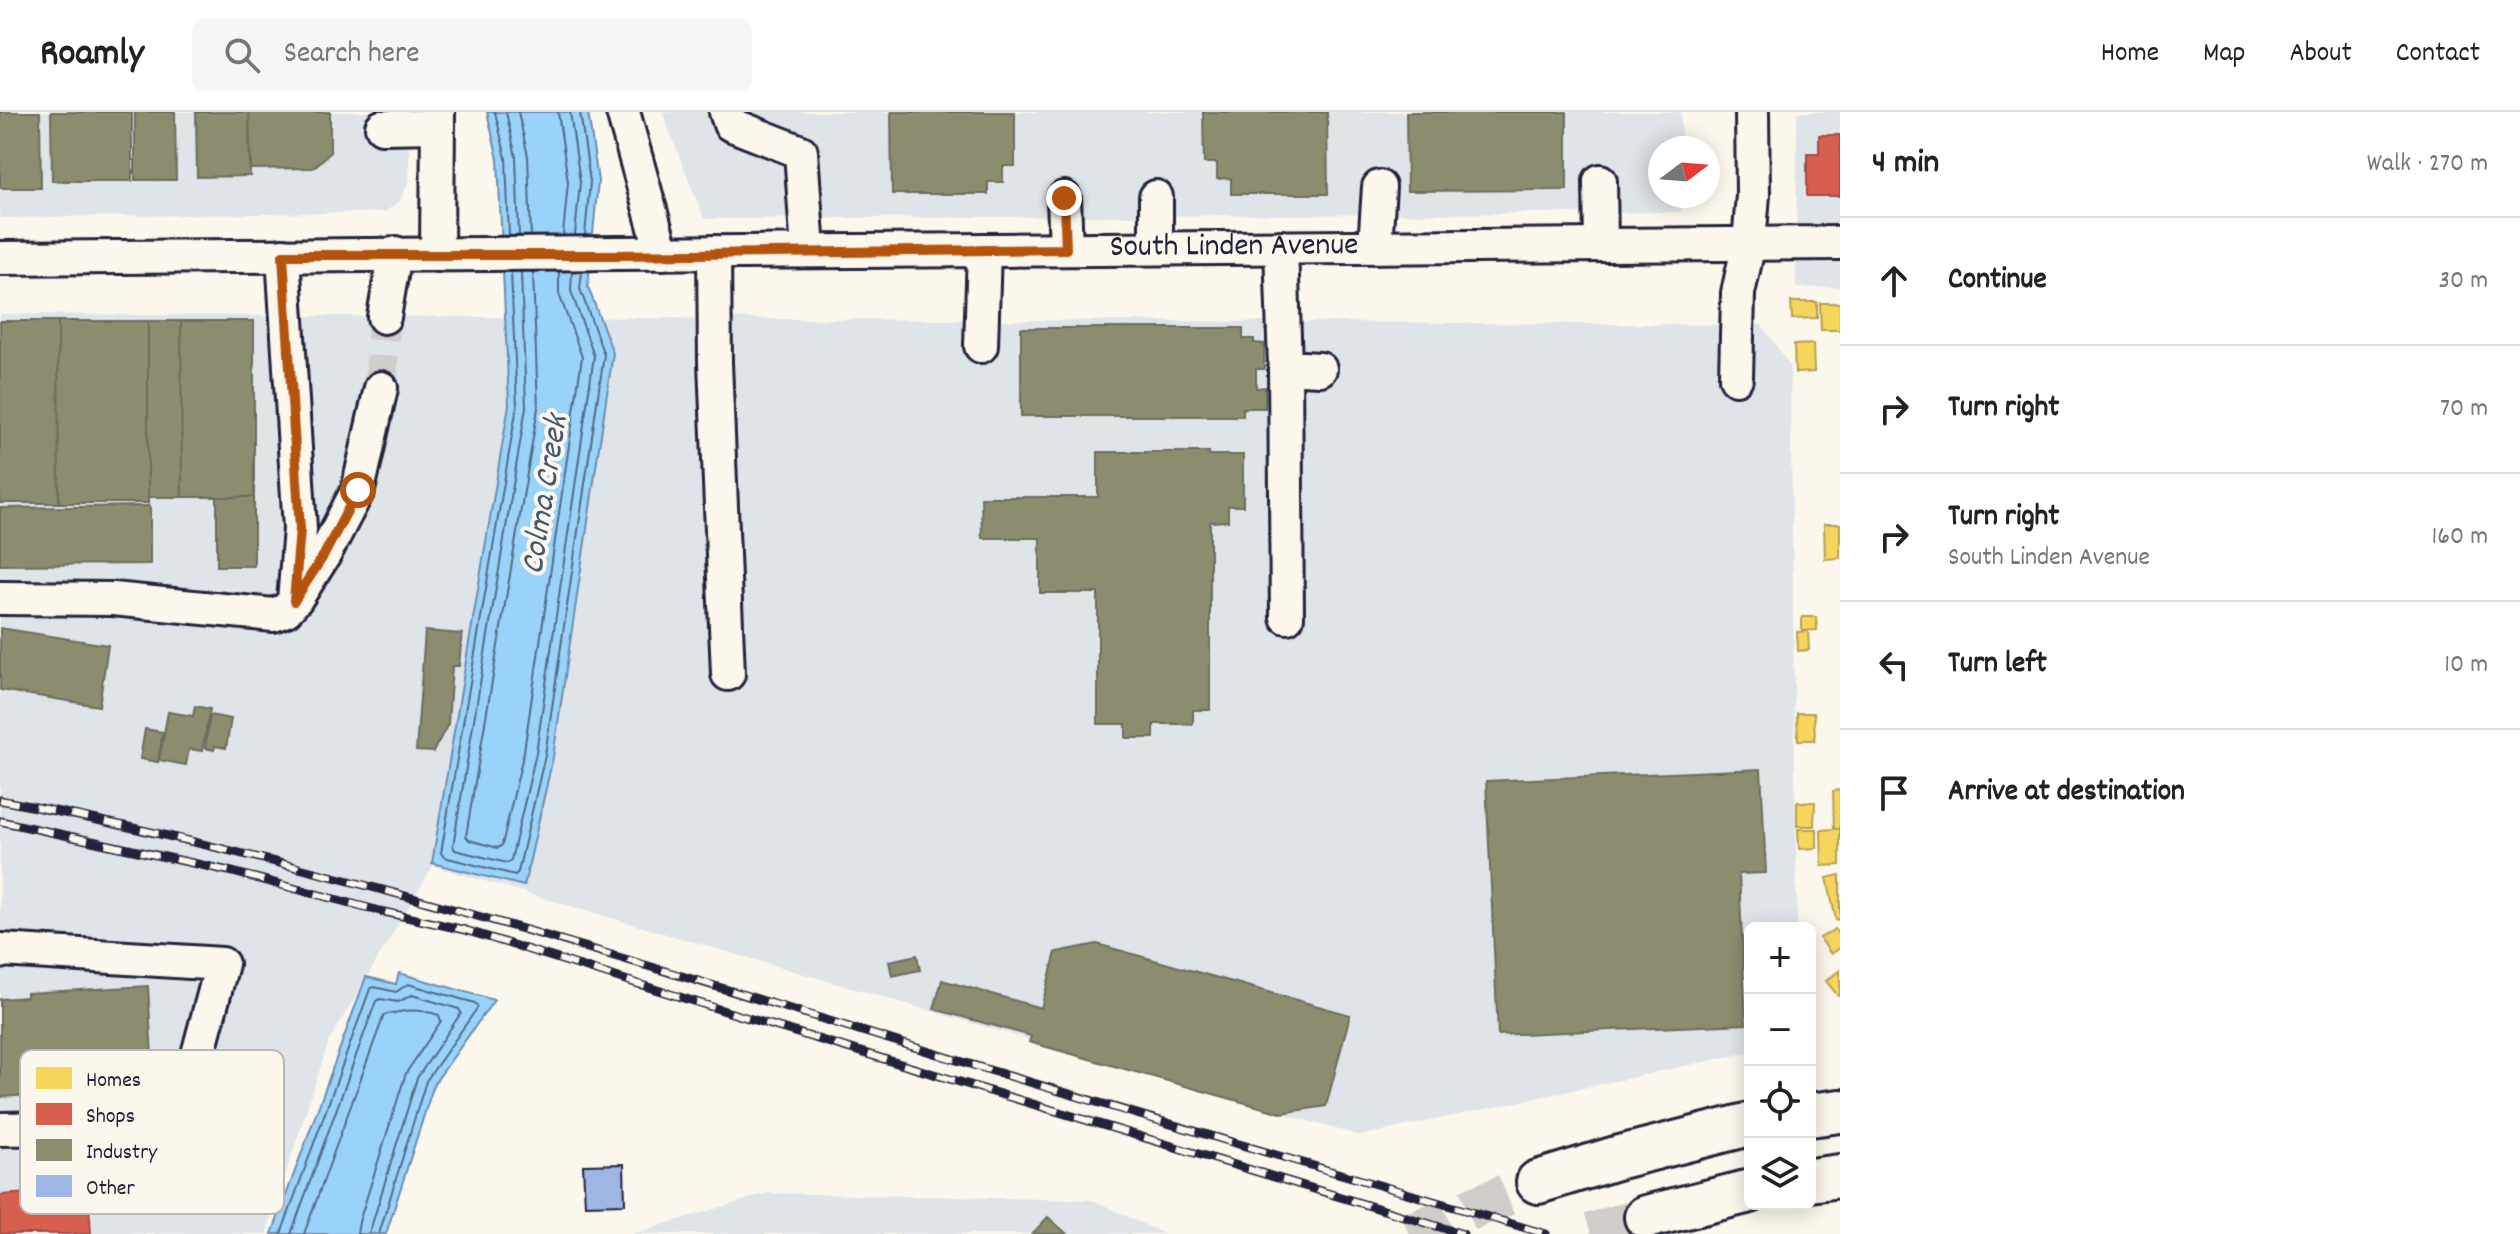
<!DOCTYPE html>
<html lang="en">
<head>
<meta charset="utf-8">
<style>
	body { margin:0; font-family:Dekko,sans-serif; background:#f6f6f6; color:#222 }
	.controls { position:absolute; right:24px; bottom:24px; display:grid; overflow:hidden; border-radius:12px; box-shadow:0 4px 20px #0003 }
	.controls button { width:72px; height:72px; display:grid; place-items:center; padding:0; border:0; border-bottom:2px solid #e0e0e0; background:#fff; color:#222; font:40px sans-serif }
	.compass { position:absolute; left:1648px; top:24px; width:72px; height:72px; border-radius:50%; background:#fff; box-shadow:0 4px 20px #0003; rotate:74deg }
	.stop { position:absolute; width:24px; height:24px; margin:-18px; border:6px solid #b45309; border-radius:50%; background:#fff }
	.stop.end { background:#b45309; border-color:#fff; box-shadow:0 2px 8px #0008 }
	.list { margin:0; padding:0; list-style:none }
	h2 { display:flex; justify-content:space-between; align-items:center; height:104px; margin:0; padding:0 32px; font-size:34px }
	h2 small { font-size:26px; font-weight:400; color:#767676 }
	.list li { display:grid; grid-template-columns:52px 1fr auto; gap:24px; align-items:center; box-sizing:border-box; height:128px; padding:0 32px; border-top:2px solid #e0e0e0 }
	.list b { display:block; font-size:30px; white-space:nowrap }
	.list p { margin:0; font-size:26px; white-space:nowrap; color:#767676 }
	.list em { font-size:26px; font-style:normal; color:#767676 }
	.icon { flex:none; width:44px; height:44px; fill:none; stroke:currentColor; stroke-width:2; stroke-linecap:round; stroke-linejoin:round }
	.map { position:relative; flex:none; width:1840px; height:1122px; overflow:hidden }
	header { display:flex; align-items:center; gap:48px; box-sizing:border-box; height:112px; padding:0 40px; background:#fff; border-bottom:2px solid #e0e0e0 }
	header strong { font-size:38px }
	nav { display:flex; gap:44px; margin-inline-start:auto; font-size:28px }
	.search { width:560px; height:72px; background:#f6f6f6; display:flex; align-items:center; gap:20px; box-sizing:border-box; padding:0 28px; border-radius:12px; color:#767676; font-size:30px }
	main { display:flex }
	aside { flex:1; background:#fff }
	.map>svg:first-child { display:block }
	.built { fill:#dfe4e9 }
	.water { fill:#9ad3fa; stroke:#6a8cae; stroke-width:2 }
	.homes { fill:#f6d55c; stroke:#b69f52; stroke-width:2 }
	.shops { fill:#d6604d; stroke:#a04d48; stroke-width:2 }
	.industry { fill:#8c8c6e; stroke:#6c6c5f; stroke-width:2 }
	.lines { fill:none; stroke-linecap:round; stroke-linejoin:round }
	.shore { stroke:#526987; stroke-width:2 }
	.building { fill:#9eb6e3; stroke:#22223b; stroke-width:2 }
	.minor-tunnel { stroke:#d0ccc9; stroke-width:32; stroke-dasharray:32 16; stroke-linecap:butt }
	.major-tunnel { stroke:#d0ccc9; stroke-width:42; stroke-dasharray:42 21; stroke-linecap:butt }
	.minor-casing { stroke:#22223b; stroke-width:38 }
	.major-casing { stroke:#22223b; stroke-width:48 }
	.minor { stroke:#fbf7ec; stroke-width:32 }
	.major { stroke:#fbf7ec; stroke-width:42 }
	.rail-casing { stroke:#22223b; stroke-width:9 }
	.rail { stroke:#fbf7ec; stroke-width:6; stroke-dasharray:18; stroke-linecap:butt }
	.route { stroke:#b45309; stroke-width:10 }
	.labels { text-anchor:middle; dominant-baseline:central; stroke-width:8; stroke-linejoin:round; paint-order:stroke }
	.street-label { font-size:32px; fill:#22223b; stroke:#fbf7ec }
	.water-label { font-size:34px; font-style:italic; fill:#465774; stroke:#fbf7ec }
	.key { fill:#fbf7ec; stroke:#bab7b7; stroke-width:2 }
	.key-label { font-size:22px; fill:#22223b }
</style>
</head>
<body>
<header>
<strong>Roamly</strong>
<div class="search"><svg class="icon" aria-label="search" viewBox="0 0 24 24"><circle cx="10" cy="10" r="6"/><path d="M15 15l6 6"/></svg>Search here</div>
<nav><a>Home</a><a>Map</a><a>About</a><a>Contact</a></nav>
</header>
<main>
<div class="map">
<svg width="1840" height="1122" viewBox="0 0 1840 1122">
	<rect width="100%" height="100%" fill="#fbf7ec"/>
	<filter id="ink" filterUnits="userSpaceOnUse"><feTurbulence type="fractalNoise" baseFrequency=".0125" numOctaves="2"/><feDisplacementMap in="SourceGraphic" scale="16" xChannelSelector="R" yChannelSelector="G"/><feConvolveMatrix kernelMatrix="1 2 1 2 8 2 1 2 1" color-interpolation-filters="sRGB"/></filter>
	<g filter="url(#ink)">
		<path class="built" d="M0,0h409v69l-9,20 -15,11 -385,6z
			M662,0h1019v36h-21v48h21v16l-977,7z
			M1797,0h43v175l-44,1z
			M0,202l1762,11 28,41 7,562h-47v124l-390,84 -927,-270 -104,175 -63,193h-266z
			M768,1081l325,7 71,34h-532z"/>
		<path class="water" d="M487,0h101l10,69 -10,106 25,66 -60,404 -29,129 -92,-23 77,-458 -11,-246z
			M399,861l95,27 -60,84 -48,150h-114l94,-257 30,7z"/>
		<path class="homes" d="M1791,190h26v16l-25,1z
			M1820,191h20v27h-19z
			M1813,232l1,28 -19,1 -1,-28z
			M1824,412h16v34l-15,1z
			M1802,505h14l1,13 -15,1z
			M1808,519l1,19 -11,1 -1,-19z
			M1797,601h17l1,27h-17z
			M1840,678v39h-6l-1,-38z
			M1797,690h18l-1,24h-17z
			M1798,717h19v19l-18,1z
			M1834,717h6v36l-18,1 -1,-36z
			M1840,763v44l-4,1 -9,-42z
			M1835,817l5,8v11l-9,6 -11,-16z
			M1840,858v25l-2,1 -12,-15z"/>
		<path class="shops" d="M1819,23h21v61h-33v-43h12z
			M88,1077l3,45h-91v-39z"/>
		<path class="industry" d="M0,0h40l1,76h-41z
			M51,0h81v69h-80z
			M135,0h40l1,68h-41z
			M196,0h53l1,64 -53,1z
			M249,0h81v41l-17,15 -62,1z
			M891,0h124v54h-12v16h-15v12h-96z
			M1203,0h124l1,82h-97v-16l-14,1v-16h-13z
			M1406,0h161v78l-160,1z
			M0,209h58l1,182h-59z
			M58,209h90v182h-89z
			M148,209h33l1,176h-34z
			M181,209h73v176h-72z
			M1021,216h222v11h11v4l10,1v25h-8v19l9,-1v21h-22v8h-222z
			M1098,340h111v3h34v51h-15v15l-18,1v188h-17v14h-39v14h-28v-14h-28v-131h-58v-55h-58l-1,-41h117z
			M217,385h37v69h-37z
			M150,394v58l-150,1v-57z
			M0,516l108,17 -9,61 -99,-16z
			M425,519l37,3 -3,32h-7l-4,58 -15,28 -17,-1z
			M195,594l15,3 -8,42 -13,-2 -3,16 -27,-5 9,-48 25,4z
			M210,603l21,4 -5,29 -11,-2 -1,4 -9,-2z
			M145,617l18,3 -5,30 -18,-3z
			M1761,657l5,104 -27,1 7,150 -248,11 -12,-254z
			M1097,832l253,71 -24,91 -45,7 -252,-71 2,-6 -97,-27 8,-29 99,28 15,-56z
			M917,843l3,15 -28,6 -3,-15z
			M148,874l6,107 -121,7v-5l-33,2v-98l27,-2v-4z
			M1048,1105l19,17h-35z"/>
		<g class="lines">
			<path class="shore" d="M495,0l11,46 3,78
				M506,0l10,45 3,79
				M518,0l10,44 3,80
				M558,0l10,70 -5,53
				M570,0l10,70 -5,53
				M580,0l10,70 -5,53
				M511,160l6,134 -76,447 3,4 71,18 3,-3 27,-117 59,-400 -24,-66 2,-18
				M521,160l5,135 -73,439 2,4 52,13 4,-3 25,-107 58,-397 -23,-65 1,-20
				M533,160l5,136 -72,428 3,4 29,8 4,-3 22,-94 58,-394 -23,-63v-23
				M281,1122l89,-245 4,-2 22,5 12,-8 67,19 3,4 -52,74 -47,153
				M291,1122l85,-233 4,-2 18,3 14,-7 47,14 2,4 -44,65 -48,156
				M304,1122l80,-219c23,-5 32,-7 55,0l2,6 -35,52 -47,149 -2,12"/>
		</g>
		<path class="building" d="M624,1052l1,40 -40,1 -2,-40z"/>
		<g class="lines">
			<path class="minor-tunnel" d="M381,276l3,-71"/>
			<path class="major-tunnel" d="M1409,1122l129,-52
				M1591,1122l55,-17"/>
			<g class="minor-casing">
				<g id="minor">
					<path d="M623,0l39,141"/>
					<path d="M726,0l4,12 71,28 7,99"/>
					<path d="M382,15l56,-1"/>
					<path d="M1600,69l1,64"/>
					<path d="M1156,85v51"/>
					<path d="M1064,86l2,51"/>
					<path d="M1375,134l4,-59"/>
					<path d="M1281,135l4,120 35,2"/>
					<path d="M714,140l1,111 13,311"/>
					<path d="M437,143l1,-143"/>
					<path id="s1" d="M0,146l1840,-15"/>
					<path d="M384,205l11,-64"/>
					<path d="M981,234l3,-96"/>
					<path d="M1285,255l2,250"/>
					<path d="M1736,266l2,-85 11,-50 4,-48 -1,-83"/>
					<path d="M0,486l113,1 160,16 13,-5 8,-9 6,-72 -17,-274"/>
					<path d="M296,487l28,-44 34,-65 23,-102"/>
					<path d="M0,840l2,-2 220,14 -43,162 -179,3"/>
				</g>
			</g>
			<g class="major-casing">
				<path id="major" d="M1810,1003l30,-4
					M1810,1068l30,-4
					M1538,1070l78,-24 134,-34
					M1646,1105l104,-26"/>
			</g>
			<use href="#minor" class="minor"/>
			<use href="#major" class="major"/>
			<g class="rail-casing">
				<path id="rail" d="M0,688c314,61 622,157 927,251 205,63 412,122 619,183
					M0,709l229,50 151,40 85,19 260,81 738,223"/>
			</g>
			<use href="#rail" class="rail"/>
		</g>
	</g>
	<g class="lines" filter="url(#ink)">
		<path class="route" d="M358,378l-34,65 -30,46 6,-72 -17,-274h332l451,-6 -2,-51"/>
	</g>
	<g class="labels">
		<g class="street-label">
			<text stroke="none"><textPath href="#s1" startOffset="1234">South Linden Avenue</textPath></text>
		</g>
		<g class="water-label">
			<text transform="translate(547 383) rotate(-81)">Colma Creek</text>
		</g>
	</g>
	<rect x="20" y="938" width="264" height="164" rx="12" class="key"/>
	<rect x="36" y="955" width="36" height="22" fill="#f6d55c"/>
	<rect x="36" y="991" width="36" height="22" fill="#d6604d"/>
	<rect x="36" y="1027" width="36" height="22" fill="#8c8c6e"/>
	<rect x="36" y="1063" width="36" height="22" fill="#9eb6e3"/>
	<g class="key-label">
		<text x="86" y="974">Homes</text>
		<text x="86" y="1010">Shops</text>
		<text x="86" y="1046">Industry</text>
		<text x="86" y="1082">Other</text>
	</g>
</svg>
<div class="controls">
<button>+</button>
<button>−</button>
<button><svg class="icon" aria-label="locate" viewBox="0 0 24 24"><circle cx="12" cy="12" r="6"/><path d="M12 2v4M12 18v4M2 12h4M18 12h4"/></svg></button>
<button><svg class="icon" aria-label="layers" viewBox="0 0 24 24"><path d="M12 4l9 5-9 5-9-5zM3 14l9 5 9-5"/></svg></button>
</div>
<svg class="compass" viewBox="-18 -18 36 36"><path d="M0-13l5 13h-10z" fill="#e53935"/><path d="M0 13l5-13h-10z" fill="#767676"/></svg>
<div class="stop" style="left:358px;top:378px"></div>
<div class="stop end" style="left:1064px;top:86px"></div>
</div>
<aside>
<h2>4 min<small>Walk · 270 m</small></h2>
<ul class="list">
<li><svg class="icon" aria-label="ahead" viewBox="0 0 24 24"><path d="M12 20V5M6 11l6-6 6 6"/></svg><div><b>Continue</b></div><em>30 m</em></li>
<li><svg class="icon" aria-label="right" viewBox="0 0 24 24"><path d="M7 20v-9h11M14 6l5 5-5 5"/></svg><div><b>Turn right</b></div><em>70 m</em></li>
<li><svg class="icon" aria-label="right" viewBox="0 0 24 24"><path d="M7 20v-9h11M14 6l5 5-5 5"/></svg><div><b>Turn right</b><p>South Linden Avenue</p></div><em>160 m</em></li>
<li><svg class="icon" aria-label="left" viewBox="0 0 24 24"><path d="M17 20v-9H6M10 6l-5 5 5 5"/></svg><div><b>Turn left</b></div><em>10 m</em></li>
<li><svg class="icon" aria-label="arrive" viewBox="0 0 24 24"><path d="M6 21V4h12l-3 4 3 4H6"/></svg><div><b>Arrive at destination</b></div></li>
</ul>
</aside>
</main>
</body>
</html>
